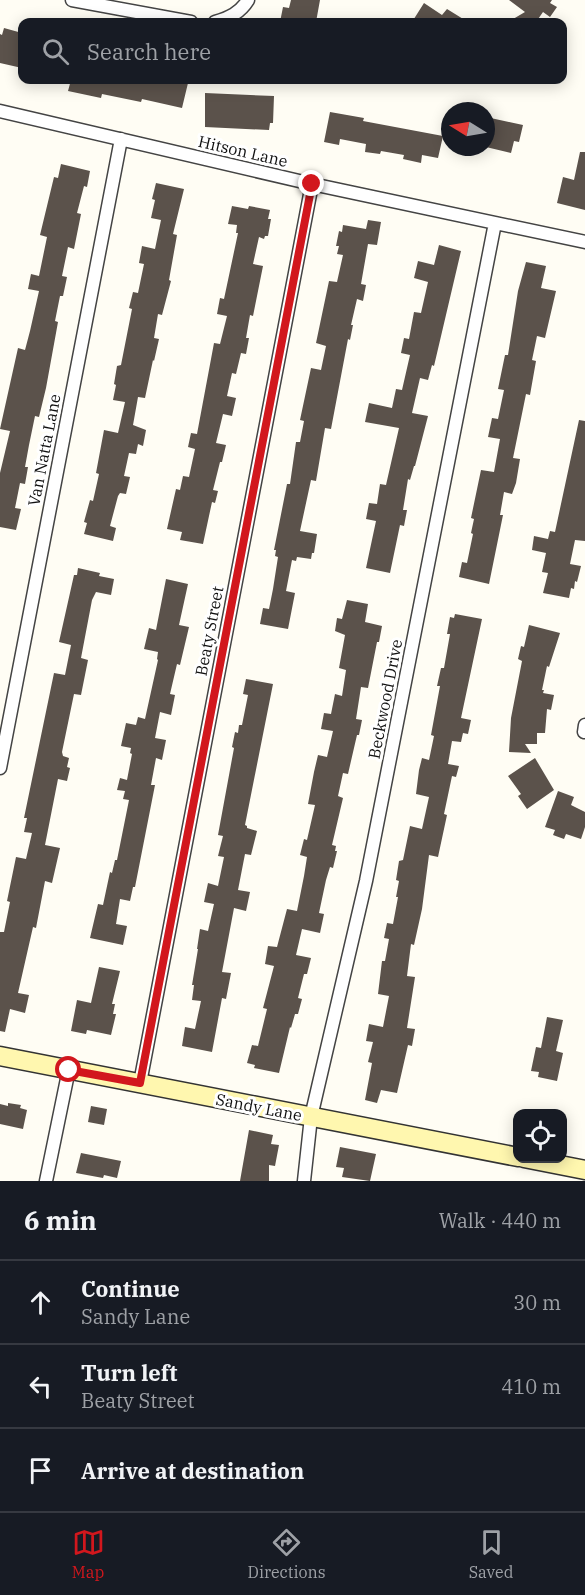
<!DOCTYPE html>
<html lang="en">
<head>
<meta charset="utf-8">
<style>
	body { margin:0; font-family:"IBM Plex Serif",serif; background:#242831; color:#f1f3f6 }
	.controls { position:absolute; right:18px; bottom:18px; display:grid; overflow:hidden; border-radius:12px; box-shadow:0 3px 15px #0003 }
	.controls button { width:54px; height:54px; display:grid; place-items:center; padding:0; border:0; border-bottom:2px solid #363941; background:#171b24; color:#f1f3f6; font:30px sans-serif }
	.compass { position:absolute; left:441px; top:102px; width:54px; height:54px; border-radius:50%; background:#171b24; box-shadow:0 3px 15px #0003; rotate:281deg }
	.stop { position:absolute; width:18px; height:18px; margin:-14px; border:4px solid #d2171d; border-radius:50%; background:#fff }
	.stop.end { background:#d2171d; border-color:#fff; box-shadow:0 2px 6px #0008 }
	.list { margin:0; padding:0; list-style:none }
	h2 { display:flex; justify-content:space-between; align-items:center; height:78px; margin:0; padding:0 24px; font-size:26px }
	h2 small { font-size:20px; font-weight:400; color:#9ea1a6 }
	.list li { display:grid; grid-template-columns:39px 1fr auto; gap:18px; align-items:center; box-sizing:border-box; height:84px; padding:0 24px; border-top:2px solid #363941 }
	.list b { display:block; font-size:22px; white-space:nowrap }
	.list p { margin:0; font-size:20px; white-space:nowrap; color:#9ea1a6 }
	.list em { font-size:20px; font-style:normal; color:#9ea1a6 }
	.icon { flex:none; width:33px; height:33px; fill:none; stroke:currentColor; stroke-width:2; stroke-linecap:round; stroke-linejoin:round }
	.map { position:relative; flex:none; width:585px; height:1181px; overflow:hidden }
	.search { position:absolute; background:#171b24; box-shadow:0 3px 15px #0003; left:18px; right:18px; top:18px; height:66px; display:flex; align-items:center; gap:15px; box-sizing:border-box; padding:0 21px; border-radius:12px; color:#9ea1a6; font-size:22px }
	.sheet { height:330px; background:#171b24 }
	nav { display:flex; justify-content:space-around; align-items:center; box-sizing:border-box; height:84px; border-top:2px solid #363941; background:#171b24; font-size:16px; color:#9ea1a6 }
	nav a { display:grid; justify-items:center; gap:3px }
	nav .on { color:#d2171d }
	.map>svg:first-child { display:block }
	.building { fill:#5b524b }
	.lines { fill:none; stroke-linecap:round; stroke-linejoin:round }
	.street-casing { stroke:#444; stroke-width:15 }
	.secondary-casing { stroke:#333; stroke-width:21 }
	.street { stroke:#fff; stroke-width:12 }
	.secondary { stroke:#fff7af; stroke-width:18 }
	.route { stroke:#d2171d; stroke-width:8 }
	.labels { text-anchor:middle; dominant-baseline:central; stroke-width:6; stroke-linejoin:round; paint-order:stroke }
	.street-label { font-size:16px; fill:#111; stroke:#fff }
</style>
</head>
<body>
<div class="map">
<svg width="585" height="1181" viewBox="0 0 585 1181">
	<rect width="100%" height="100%" fill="#fffdf4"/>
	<path class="building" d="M291,0h29l-4,22h-36l3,-15 6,1z
		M509,0h43l-2,3 7,4 -7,10 -7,-5 -7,10h-28l17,-10z
		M424,3l18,12 5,-6 21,13h-56z
		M4,28l18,5v35l-22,-5v-29l2,1z
		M71,80h102l15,3 -6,25 -40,-9 -1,3 -39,-8 -1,4 -33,-7z
		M205,93l69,3 -1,27h-3l-1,7 -64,-3z
		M330,112l34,6 -1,3 80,15 -5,22 -16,-3 -1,8 -18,-4 1,-4 -23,-4 -1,3 -15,-2 1,-8 -26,-5 -1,6 -15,-3z
		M486,117l37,8 -4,17 -5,-1 -3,12 -25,-6z
		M580,152h5v58l-28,-7 6,-26 11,3z
		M61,164l29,7 -3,16 -3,-1 -7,27 4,1 -7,35 -6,-2 -6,29 5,1 -4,19h-3l-5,25 3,1 -12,66 -7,29 -4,-1 -6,29 -4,22h3l-3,17 -5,-1 -5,25 6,1 -5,21 -16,-3v-54l10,-42 -10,-2 18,-81 7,2 5,-19 9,-40 -11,-2 3,-15 8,2 8,-39 -7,-2 14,-58 4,1z
		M156,183l28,6 -11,45 4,1 -8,45 2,1 -9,34 -4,-1 -4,24 5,1 -5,22 -1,-1 -8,38 -7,-1 -5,28 13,5 -3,16 -5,-2 -2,10 -7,-1 -5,23 6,1 -4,17 -6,-1 -2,3 -8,30 6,2 -3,13 -29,-7 3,-11 -3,-1 6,-22 3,1 6,-27 -3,-1 8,-43 14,3 7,-31 -12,-2 3,-15 -2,-1 3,-18 4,-1 11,-56 -3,-1 4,-16 5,1 6,-29 -5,-1 3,-17 13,3 6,-29 -10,-2 4,-18 -3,-1z
		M232,206l16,3 1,-3 21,4 -2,9h3l-3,17h-3l-1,3 -5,-2 -6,27 10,2 -10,50 -3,-1 -4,23h3l-3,16 -5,-1 -5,21 -4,-1 -5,23 9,2 -4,18 -9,-2 -7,29 10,2 -4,17h-2l-7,28 5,1 -3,12 -3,-1 -9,42 -23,-4 2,-8 -15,-3 9,-40 4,1 3,-14 6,1 6,-28 -7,-2 3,-14 6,1 17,-91 6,1 7,-28 -10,-2 3,-16 4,1 14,-66h-2l1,-8 -9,-1z
		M368,220l13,2 -4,23 -9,-1 -7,40 5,1 -3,16 -6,-2 -6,26h2l-3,15 -2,-1 -17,90 -6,-1 -9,53 -5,-1 -11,51 17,3 -3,19h-2l-1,6 -14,-2 -1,4 -4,-1 -6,31 9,2 -7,36 -28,-5 3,-16 6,1 4,-20 5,-32 -3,-1 1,-6h-2l13,-66h3l6,-42h4l4,-21 -4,-1 11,-52 10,2 5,-24 -10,-3 13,-62 8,1 6,-27 -6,-1 2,-8h-3l3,-15 3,1 1,-7 23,4z
		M439,245l22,6 -27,115 -2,-1 -4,15 -8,-2 -8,35 16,3 -13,50h-1l-4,14 -2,-1 -5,31h4l-3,16 -4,-1 -10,48 -24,-5 10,-47 -10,-2 3,-16 8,1 3,-20 6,1 13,-57 -34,-6 4,-19 23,5 4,-19 6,1 8,-35 -9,-2 3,-15 5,1 5,-27 7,1 7,-31 -14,-4 4,-17 16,4z
		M526,262l20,4 -5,22 15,3 -11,47 -8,-2 -5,24 4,1 -6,34 -4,-1 -13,64 7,1 -4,24 -4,11 -8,-2 -4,23h3l-14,69 -30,-7 3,-15 5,1 6,-29 -2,-1 3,-14 -3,-1 10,-48 13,2 6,-33 -12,-2 4,-19 6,1 6,-29 -6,-1 7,-34h3l10,-64z
		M579,420l6,1v120l-10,-1 -5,24 11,2 -4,16 -2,-1 -1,8 -3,-1 -2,10 -26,-5 5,-20 -6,-1 4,-19 -14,-3 2,-14 14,3 2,-8 5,1z
		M78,568l22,5 -1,3 15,3 -3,16 -15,-3 -4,8 -11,58 7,2 -7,35 -7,-1 -12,58 1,4 6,2 -2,9 3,1 -3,13 -9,-2 -13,66 15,3 -8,35 -7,-2 -9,47 -3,-1 -15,66 11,2 -4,18 -15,-4 -5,23 -5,-1v-99h4l6,-30 -3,-1 9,-44 10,2 6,-26 -8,-1 3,-14h-3l30,-145 11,2 6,-30 -12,-3 15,-67h3z
		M166,579l22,5 -9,41 10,2 -9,38 -3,-1 -7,30 5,1 -4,20 -11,-3 -5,26 11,2 -4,20 -6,-2 -5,27h4l-20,102h-2l-3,14 -10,-2 -4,25 11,2 -4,19 -33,-7 8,-34 5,1 7,-33 2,1 3,-13h2l12,-60 -6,-1 2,-8 -8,-1 3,-12 7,2 5,-26 -2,-1 1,-5 -10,-2 5,-23 10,2 2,-8 7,2 13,-59 -1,-1 1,-7 -14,-3 5,-21 7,2z
		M347,600l21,4 -3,18 17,4 -3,16h-2l-9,46 -7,-1 -5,32 6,1 -3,15h-2l-9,39 -5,-1 -5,23 5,2 -11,47 4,1 -1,5h2l-4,17 -3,-1 -4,13 -7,33 5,1 -4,19 -18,-4 -6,26 15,3 -4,16h-3l-6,24 4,1 -4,15h-3l-4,14 -1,-1 -11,46 -25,-5 1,-3 -8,-2 5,-18 6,1 9,-37 -4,-1 11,-42 -9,-2 3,-18 9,1 10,-38 10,2 7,-35 3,-19 -7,-2 4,-16 3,1 8,-35 -7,-1 6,-32 4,-17 9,2 6,-26 -12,-2 3,-16 7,1 4,-20 7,2 4,-26 -7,-2 6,-33 -10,-4 2,-13 5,1z
		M455,614l27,5 -21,99 10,2 -3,14 -5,-1 -2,9 -9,-1 -4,23 11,2 -3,11 -4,-1 -8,38 3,1 -9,42 -9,-2 -7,54 -8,36 -3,-1 -4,32 8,1 -8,51 8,1 -3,17 -4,-1 -11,48 -16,-3 -4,13 -12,-3 7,-37 -4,-1 5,-20 -7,-1 3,-17 14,3 6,-31 -11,-2 4,-33h3l4,-22 -5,-1 3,-15 6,1 5,-27h-2l3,-16 -3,-1 3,-19 4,-1 7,-34 12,3 7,-32 -13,-3 3,-24 3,-12 7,2 5,-24 -3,-1 9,-49h-3l4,-18h3l6,-34h-3l3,-17 4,1z
		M529,625l31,8 -11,34 -2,-1 -5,24h2l-1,3 11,2 -3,15 -4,-1 -2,24h-8v11h-12l6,9 -22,-1 2,-34 11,-57 -4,-2 3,-13 3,1z
		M246,679l27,5 -28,141 2,1v2l10,3 -6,24 -6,-1 -7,36 12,2 -4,19 -12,-3 -12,64 9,1 -5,26 -4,-1 -10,54 -30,-6 3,-19 10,2 6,-28 -9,-1 2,-15h-2l6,-36h-1l3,-20 8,2 6,-27 -10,-2 4,-19 10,3 6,-29 -6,-1 5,-20 -5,-1 16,-87 -2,-1 3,-15 3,1 1,-8h3l6,-30 -5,-1z
		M535,758l19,32 -27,19 -9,-13 3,-2 -13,-18z
		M558,791l16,6 -3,8 14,7v15l-4,12 -15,-5 -2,5 -11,-4 2,-5 -10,-3z
		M99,967l21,4 -8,33h3l-2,10h3l-5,21 -24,-5 -1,4 -15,-3 6,-31 14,3z
		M547,1017l16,3 -7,31 7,2 -6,28 -19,-4 1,-5 -8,-1 5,-24 5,1z
		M8,1103l13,2 -1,3 7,2 -4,19 -23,-5v-20l8,2z
		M91,1106l16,3 -3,16 -16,-3z
		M249,1130l24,5 -2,9 8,1 -4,21 -6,-1v16h-29z
		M340,1147l36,7 -6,27 -28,-4 2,-9 -8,-1z
		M81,1153l40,8 -4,17 -13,-3 -1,3 -27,-5z"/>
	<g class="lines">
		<g class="street-casing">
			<path id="street" d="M72,0l119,22
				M215,22c14,-4 25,-9 33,-22
				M0,111l312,73 273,58
				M584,732l1,-7
				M0,768l121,-629
				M140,1083l172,-899
				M46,1181l23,-112
				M304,1181l7,-64 55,-236 129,-658"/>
		</g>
		<g class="secondary-casing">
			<path id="secondary" d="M0,1056l518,101
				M524,1158l61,12"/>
		</g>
		<use href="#street" class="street"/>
		<use href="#secondary" class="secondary"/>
	</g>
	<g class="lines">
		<path class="route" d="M69,1070l71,13 172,-899"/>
	</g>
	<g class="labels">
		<g class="street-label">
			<text transform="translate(243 151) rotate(13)">Hitson Lane</text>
			<text transform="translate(44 450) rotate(-79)">Van Natta Lane</text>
			<text transform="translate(209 631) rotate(-79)">Beaty Street</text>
			<text transform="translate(385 699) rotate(-79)">Beckwood Drive</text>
			<text transform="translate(259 1107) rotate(11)">Sandy Lane</text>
		</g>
	</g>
</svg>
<div class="controls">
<button><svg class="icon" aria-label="locate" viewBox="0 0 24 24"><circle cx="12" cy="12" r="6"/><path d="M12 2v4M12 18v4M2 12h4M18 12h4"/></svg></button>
</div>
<svg class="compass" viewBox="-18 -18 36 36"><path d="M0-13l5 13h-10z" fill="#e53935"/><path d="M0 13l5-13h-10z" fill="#9ea1a6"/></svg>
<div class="stop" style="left:69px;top:1070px"></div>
<div class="stop end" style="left:312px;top:184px"></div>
<div class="search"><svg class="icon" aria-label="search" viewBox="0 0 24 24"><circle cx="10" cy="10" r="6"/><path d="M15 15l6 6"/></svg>Search here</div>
</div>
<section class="sheet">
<h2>6 min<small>Walk · 440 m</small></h2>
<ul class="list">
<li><svg class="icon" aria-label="ahead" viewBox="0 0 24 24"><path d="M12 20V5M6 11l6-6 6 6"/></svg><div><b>Continue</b><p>Sandy Lane</p></div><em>30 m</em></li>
<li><svg class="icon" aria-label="left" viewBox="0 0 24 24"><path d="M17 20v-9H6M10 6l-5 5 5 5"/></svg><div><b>Turn left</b><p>Beaty Street</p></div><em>410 m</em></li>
<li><svg class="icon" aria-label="arrive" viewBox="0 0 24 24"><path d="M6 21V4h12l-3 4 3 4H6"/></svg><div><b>Arrive at destination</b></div></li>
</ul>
</section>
<nav>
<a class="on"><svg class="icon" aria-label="map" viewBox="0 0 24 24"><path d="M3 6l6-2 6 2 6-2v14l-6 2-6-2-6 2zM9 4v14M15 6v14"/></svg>Map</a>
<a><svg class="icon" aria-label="directions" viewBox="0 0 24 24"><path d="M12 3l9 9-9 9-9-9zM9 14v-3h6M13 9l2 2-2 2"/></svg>Directions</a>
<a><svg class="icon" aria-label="saved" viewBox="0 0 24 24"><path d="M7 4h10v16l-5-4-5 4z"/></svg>Saved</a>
</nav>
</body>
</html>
